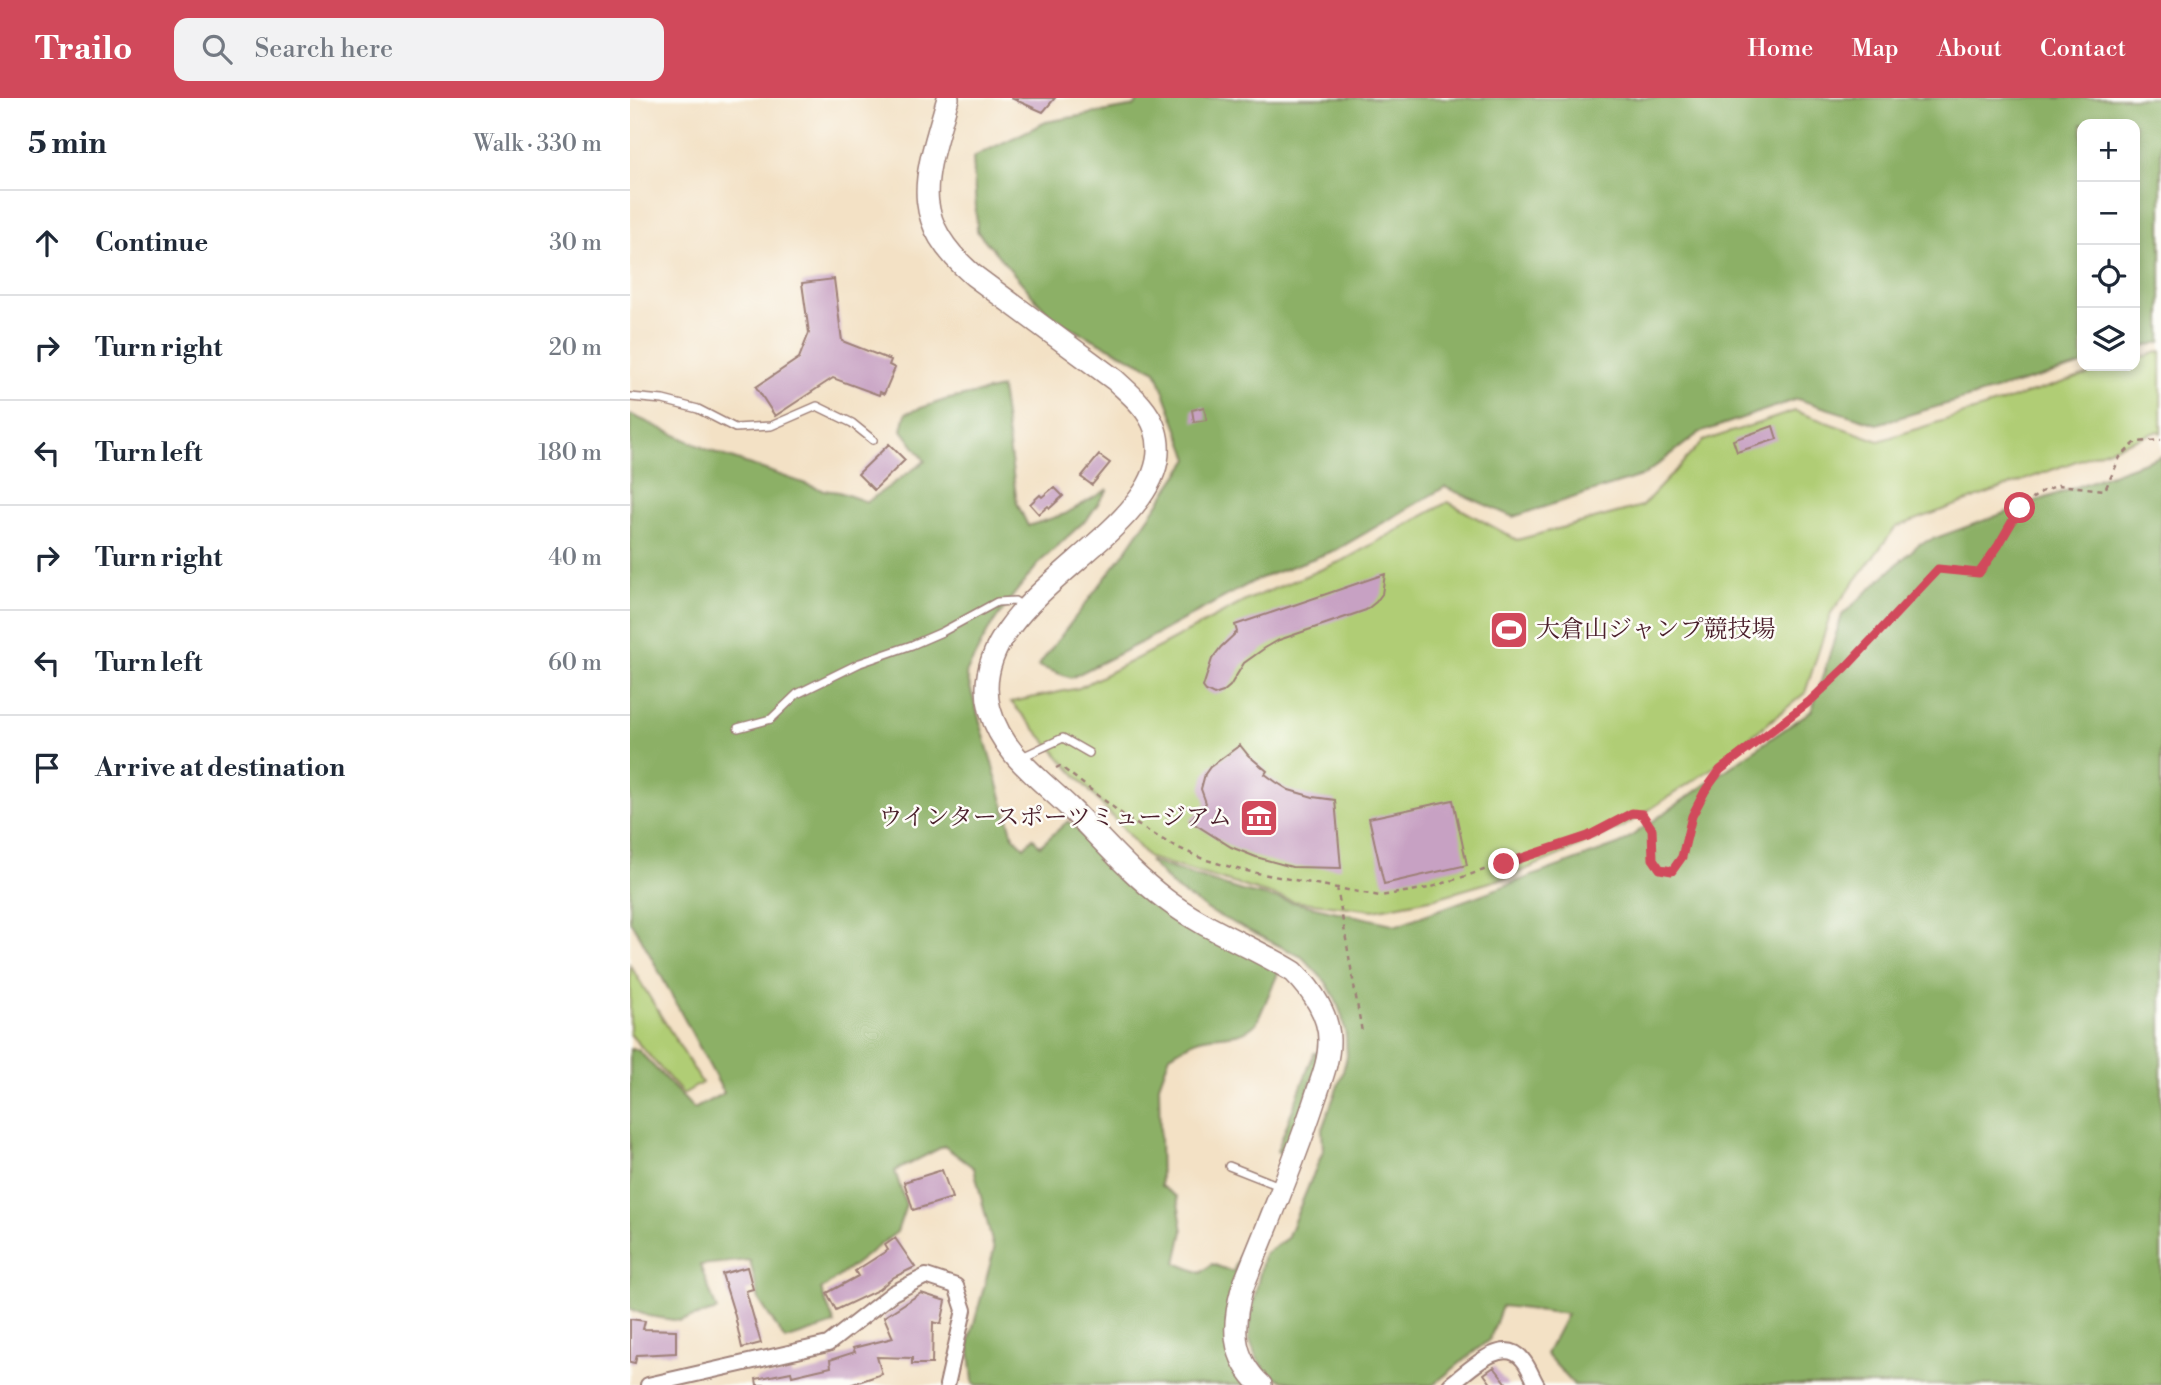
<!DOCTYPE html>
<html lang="en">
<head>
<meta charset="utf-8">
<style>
	body { margin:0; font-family:"Libre Bodoni","Noto Serif JP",serif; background:#f2f2f3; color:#1f2937 }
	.controls { position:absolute; right:21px; top:21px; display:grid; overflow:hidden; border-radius:14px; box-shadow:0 4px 10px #0003 }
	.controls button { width:63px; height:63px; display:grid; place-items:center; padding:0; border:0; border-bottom:2px solid #e0e1e3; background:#fff; color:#1f2937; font:35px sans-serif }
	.stop { position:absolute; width:21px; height:21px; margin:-16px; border:5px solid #d1495b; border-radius:50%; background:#fff }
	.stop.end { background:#d1495b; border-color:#fff; box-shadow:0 2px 7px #0008 }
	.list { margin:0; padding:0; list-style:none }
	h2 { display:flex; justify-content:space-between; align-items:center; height:91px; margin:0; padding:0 28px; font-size:30px }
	h2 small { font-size:23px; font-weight:400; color:#747a83 }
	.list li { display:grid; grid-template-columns:46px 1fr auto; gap:21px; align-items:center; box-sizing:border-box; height:105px; padding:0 28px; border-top:2px solid #e0e1e3 }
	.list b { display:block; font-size:26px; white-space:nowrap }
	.list em { font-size:23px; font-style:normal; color:#747a83 }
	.icon { flex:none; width:38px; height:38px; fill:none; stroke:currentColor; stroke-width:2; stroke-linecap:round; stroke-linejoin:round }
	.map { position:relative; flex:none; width:1531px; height:1287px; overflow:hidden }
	header { display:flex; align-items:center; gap:42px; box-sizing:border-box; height:98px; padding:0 35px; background:#d1495b; color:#fff }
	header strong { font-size:33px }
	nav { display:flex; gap:38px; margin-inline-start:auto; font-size:24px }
	.search { width:490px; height:63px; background:#f2f2f3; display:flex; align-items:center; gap:18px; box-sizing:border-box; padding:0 24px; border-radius:14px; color:#747a83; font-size:26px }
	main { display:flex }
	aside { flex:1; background:#fff }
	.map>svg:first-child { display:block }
	.green { fill:#b0cd74; stroke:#7d7650; stroke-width:2 }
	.forest { fill:#8cb066; stroke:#6b6848; stroke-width:2 }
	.building { fill:#c7a1c3 }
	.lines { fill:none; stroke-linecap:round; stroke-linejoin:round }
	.lane-casing { stroke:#9e8078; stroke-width:10 }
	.street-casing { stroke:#9e8078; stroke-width:18 }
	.secondary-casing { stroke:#9e8078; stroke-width:24 }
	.path { stroke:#9e8078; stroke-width:2.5; stroke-dasharray:5 5; stroke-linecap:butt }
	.lane { stroke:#fff; stroke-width:7 }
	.street { stroke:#fff; stroke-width:14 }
	.secondary { stroke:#fff; stroke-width:21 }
	.route { stroke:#d1495b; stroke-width:9 }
	.labels { text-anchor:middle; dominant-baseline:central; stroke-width:5; stroke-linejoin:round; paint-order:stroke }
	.poi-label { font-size:24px; fill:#4a1f2b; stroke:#fdfcf7; text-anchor:start }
</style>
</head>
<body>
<header>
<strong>Trailo</strong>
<div class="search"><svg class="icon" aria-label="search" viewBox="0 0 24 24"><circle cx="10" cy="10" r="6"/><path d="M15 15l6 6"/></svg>Search here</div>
<nav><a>Home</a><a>Map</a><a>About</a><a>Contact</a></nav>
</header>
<main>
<aside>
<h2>5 min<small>Walk · 330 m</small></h2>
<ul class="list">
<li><svg class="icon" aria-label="ahead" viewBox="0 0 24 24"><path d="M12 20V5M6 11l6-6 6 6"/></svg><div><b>Continue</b></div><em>30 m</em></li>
<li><svg class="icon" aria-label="right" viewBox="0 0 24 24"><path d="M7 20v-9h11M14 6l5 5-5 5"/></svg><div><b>Turn right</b></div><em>20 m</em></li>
<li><svg class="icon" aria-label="left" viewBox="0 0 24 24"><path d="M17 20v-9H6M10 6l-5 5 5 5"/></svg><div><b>Turn left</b></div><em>180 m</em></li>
<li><svg class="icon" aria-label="right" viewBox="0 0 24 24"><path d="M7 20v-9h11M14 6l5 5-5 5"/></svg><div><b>Turn right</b></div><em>40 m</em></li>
<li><svg class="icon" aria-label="left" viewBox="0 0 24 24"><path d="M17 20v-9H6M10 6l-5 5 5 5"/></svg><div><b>Turn left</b></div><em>60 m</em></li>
<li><svg class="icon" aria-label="arrive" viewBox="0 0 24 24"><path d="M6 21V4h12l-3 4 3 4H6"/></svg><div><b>Arrive at destination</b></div></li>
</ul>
</aside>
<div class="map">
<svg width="1531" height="1287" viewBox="0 0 1531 1287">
	<rect width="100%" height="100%" fill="#fdfcf7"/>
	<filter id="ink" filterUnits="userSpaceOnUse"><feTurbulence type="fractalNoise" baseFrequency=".0143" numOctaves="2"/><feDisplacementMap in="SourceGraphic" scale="14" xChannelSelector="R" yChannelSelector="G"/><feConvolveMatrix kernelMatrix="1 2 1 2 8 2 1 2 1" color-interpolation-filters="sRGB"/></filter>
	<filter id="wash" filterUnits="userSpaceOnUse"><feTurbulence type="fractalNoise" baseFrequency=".00686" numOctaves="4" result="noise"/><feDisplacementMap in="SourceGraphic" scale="28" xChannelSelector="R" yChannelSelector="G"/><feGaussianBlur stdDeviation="1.57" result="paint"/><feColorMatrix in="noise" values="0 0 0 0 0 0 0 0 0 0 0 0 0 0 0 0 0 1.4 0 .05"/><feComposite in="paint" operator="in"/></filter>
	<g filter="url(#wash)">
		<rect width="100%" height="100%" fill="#f3e1c5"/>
		<path class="green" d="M1531,253v82l-3,-2 -262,96 -65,86 -26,80 -94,76 -88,58 -112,49 -75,22 -62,12 -81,-9 -144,-43 -138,-156 68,-14 82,-42 86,-46 97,-40 104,-58 69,38 125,-34 61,-65 92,-30 84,30 236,-75h20v-6z
			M0,867l72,118 -19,11 -53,-60z"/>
		<path class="forest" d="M509,0h1022v244l-26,7v-225h-53v241l-205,59 -80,-25 -98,34 -55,42 -131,42 -68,-30 -109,63 -80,30 -112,61 -73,37 -33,-12 87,-114 64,-93 -33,-88 -103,-52 -76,-88 -4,-74 73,-35 89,-16z
			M371,290l16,115 11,23 37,-12 43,-25 -20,29 -47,43 -26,32 -27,38 -22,42 47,163 11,11 9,-9 7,8 28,-25 92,81 119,69 -22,51c-13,17 -38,12 -57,17 -10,3 -21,11 -30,16l-11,30 2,101 16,11 6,34 -7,32 25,10 11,-9 21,8 29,-71 7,2 -36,90 16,92h-273l-3,-4 -4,-39 25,-92 -20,-82 -30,-22 -49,25 11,34 -9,27 -76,58 14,34 -50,16 -26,-40 -9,-40 -50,5 17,45 -37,11 -32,-5 -18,-7v-260l8,1 56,59 30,-16 -83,-155 -11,-17v-507l78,36 115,40 16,2 28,10 58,-41 -23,-31 4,-17 39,-13z
			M1531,358v929h-587l-28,-31 21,-40 -65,-8 -12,33 -57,46h-117l-33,-4 -16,-9 -11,-15 -7,-19 2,-24 13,-60 23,-16 36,-87 -1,-22 20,-54 5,-19 -1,-20 -4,-20 -7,-18 -9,-16 -24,-25 -89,-44 -37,-24 -27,-28 93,30 155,34 223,-81 192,-134 30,-95 77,-71z
			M692,954l-37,104 -8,-5 37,-98z"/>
		<g id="blocks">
			<path class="building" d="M381,0h44l-12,14z
				M204,181l8,62 49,19 -2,5 6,3 -11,26 -4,-2 -1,3 -46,-17 -58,38 -19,-29 43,-29 10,-25 -7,-50z
				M574,309l3,13 -13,2 -2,-12z
				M1143,328l4,13 -40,13 -4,-12z
				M259,346l16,16 -31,30 -16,-16z
				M469,357l11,8 -18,22 -11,-8z
				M424,389l9,9 -13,12 -2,-2 -9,8 -9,-10 10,-9 2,2z
				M755,476l-3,20 -6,8 -10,8 -87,30 -14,8 -21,15 -14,23 -7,6 -9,3 -8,-4 -3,-4 9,-28 9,-12 16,-15 -2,-7z
				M610,647l8,10 19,16 -2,3 11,8 13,8 24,7 22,3 6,68 -49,-1 -36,-10 -25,-10 -41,-26 16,-18 -5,-14 4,-15 5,-7z
				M823,702l14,65 -83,19 -15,-66z
				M312,1072l10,28 -39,12 -9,-28z
				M265,1140l20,29 -21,10 -16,13 -42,20 -9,-17 31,-17 -3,-5 33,-21 -3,-5z
				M117,1169l6,22 -7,2 15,52 -19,5 -7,-32 -13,-42z
				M291,1195l25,8 -5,23 -8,-2 -1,42h-20v-6l-35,-1 5,17 -32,11h-93l-1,-6 35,-7 1,4 39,-9 -1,-7 25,-8 -2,-4 40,-10 -9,-21z
				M0,1221l15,2 -2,8 33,1v23l-39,2 -2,8 -5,-1z
				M864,1269l14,18h-16l-8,-11z"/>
		</g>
	</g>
	<g filter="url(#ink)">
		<use href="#blocks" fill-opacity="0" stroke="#9e8078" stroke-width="2"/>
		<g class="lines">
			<g class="lane-casing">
				<path id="lane" d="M0,299l33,3 35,9 37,19 36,-2 46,-20 35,17 21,17
					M108,630l33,-9 26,-25 63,-31 52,-18 30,-13 55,-30 18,-1 10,7
					M392,659l41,-19 26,15
					M599,1068l53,21"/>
			</g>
			<g class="street-casing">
				<path id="street" d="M18,1287l180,-41 65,-51 33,-17 30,10 8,24 -17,75
					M820,1287c17,-13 53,-51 73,-25 6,7 9,17 14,25"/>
			</g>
			<g class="secondary-casing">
				<path id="secondary" d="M318,0c-21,76 -43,118 25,177l142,105c15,14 33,28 40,49 33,102 -197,164 -165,281 12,43 49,68 79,97 33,32 59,64 96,92 39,30 87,47 129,73 18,18 36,44 35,70 0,20 -8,38 -14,57 -21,65 -48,127 -73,190 -10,37 -11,68 19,96"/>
			</g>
			<path class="path" d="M426,670l4,-2 71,55 39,23 33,15 38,11 139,26 49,-8 159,-52 44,-23 10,1 10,15 1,30 7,10 12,2 10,-14 10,-42 13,-24 15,-21 90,-69 36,-34 92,-99 41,5 19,-27 22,-38 21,-16 17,-7 47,5 15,-33 16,-15 25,-2
				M707,789l25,145"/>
			<use href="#lane" class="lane"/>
			<use href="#street" class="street"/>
			<use href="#secondary" class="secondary"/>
		</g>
	</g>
	<g class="lines" filter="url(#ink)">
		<path class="route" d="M874,766l84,-28 44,-23 10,1 10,15 1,30 7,10 12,2 10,-14 10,-41 13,-25 15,-21 90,-69 36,-34 92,-98 41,4 19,-27 22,-38"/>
	</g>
	<defs>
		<g id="stadium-square" transform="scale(2.0125)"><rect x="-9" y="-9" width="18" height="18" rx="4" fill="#d1495b" stroke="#fdfcf7"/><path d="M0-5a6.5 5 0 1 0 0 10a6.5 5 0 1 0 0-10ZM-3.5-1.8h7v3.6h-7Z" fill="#fff"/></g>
		<g id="museum-square" transform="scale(2.0125)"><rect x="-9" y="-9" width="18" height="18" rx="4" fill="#d1495b" stroke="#fdfcf7"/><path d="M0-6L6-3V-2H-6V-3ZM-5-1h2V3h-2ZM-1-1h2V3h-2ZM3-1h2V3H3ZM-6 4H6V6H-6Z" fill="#fff"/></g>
	</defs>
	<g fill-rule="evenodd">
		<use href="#stadium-square" x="879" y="532"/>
		<use href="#museum-square" x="629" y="720"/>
	</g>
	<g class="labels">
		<g class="poi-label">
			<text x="906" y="532">大倉山ジャンプ競技場</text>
			<text x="602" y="720" text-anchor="end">ウインタースポーツミュージアム</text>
		</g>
	</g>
</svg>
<div class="controls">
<button>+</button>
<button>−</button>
<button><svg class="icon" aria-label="locate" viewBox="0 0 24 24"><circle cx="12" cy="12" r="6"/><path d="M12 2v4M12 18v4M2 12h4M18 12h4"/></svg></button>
<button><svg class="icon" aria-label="layers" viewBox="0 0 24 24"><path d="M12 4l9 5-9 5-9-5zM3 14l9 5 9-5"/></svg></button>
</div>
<div class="stop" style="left:1390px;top:410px"></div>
<div class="stop end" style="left:874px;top:766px"></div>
</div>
</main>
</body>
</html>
